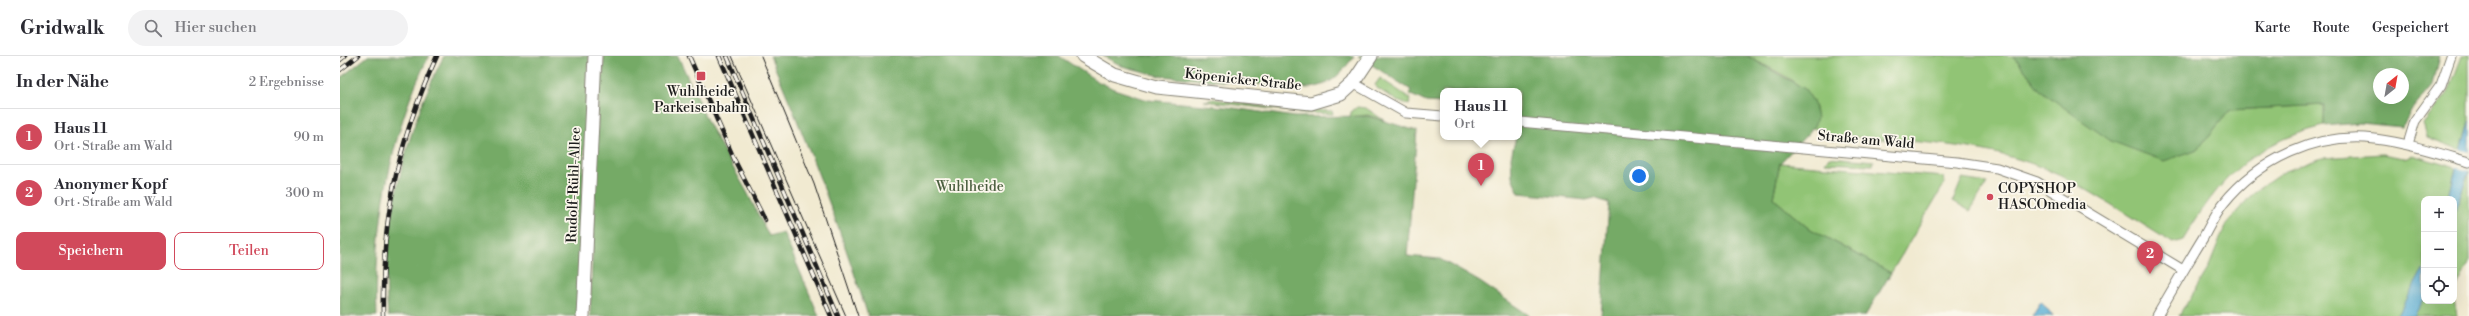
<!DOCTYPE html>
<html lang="de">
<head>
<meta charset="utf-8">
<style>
	body { margin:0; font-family:"Libre Bodoni",serif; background:#f2f2f3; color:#2b2b33 }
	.controls { position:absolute; right:12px; bottom:12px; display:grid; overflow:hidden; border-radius:8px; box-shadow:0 4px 16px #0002 }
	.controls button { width:36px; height:36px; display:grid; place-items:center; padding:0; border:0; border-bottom:1px solid #e1e1e2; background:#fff; color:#2b2b33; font:20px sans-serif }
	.compass { position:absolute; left:2033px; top:12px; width:36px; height:36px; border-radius:50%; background:#fff; box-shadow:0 4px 16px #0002; rotate:31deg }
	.you { position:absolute; left:1299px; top:120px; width:14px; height:14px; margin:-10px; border:3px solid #fff; border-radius:50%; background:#1a73e8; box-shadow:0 0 0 6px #1a73e833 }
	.badge { display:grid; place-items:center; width:26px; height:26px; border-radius:50%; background:#d1495b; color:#fff; font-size:13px; font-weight:700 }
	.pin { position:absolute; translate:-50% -33px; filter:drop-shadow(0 1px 2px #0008) }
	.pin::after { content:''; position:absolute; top:21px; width:14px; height:12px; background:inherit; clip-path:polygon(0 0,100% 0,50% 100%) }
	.popup { position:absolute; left:1100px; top:32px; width:82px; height:52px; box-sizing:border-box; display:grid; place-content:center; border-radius:8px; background:#fff; filter:drop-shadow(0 1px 3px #0005); font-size:13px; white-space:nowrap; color:#7c7c81 }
	.popup b { font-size:15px; color:#2b2b33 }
	.popup::after { content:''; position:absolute; left:50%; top:100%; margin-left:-8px; border:8px solid transparent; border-top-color:#fff }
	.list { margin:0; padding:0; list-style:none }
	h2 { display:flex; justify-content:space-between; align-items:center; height:52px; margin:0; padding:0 16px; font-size:17px }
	h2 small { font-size:13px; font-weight:400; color:#7c7c81 }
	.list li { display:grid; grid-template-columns:26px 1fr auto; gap:12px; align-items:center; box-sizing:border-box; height:56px; padding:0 16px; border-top:1px solid #e1e1e2 }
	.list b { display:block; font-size:15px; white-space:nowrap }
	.list p { margin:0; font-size:13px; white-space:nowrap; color:#7c7c81 }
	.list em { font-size:13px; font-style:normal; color:#7c7c81 }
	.actions { display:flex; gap:8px; padding:12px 16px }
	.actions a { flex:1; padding:9px 0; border:1px solid #d1495b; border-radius:8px; text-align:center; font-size:14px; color:#d1495b }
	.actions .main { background:#d1495b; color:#fff }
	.icon { flex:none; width:22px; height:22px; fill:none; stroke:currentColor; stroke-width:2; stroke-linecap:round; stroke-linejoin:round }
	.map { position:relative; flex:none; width:2129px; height:260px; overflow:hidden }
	header { display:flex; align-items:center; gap:24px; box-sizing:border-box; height:56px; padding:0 20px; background:#fff; border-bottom:1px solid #e1e1e2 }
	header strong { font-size:19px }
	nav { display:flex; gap:22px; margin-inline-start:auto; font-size:14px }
	.search { width:280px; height:36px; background:#f2f2f3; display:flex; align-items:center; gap:10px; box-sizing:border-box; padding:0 14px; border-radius:22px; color:#7c7c81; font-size:15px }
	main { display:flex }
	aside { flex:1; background:#fff }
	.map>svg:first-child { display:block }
	.green { fill:#91c474; stroke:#567048 }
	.forest { fill:#74aa66; stroke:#486341; fill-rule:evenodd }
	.water { fill:#58add4; stroke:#3a6478 }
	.pier { fill:#f1ead1 }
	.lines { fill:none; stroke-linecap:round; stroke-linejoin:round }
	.street-casing { stroke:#868376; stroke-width:11 }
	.secondary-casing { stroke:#868376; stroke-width:15 }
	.street { stroke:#fff; stroke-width:9 }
	.secondary { stroke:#fff; stroke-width:13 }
	.tram { stroke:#1c1c1c; stroke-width:1 }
	.rail-casing { stroke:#1c1c1c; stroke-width:4.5 }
	.rail { stroke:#fbf7ec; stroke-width:3; stroke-dasharray:9; stroke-linecap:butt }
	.poi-dot { fill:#d1495b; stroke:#fbf7ec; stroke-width:1.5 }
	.labels { text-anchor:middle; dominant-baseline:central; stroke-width:3.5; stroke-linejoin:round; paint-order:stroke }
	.street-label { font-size:14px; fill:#1c1c1c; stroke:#fbf7ec }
	.poi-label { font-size:14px; fill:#1c1c1c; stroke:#fbf7ec }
	.park-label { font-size:14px; fill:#4b5f3f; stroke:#fbf7ec }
</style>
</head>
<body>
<header>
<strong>Gridwalk</strong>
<div class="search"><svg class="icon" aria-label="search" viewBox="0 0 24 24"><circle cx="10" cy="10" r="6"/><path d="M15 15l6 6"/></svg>Hier suchen</div>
<nav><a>Karte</a><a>Route</a><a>Gespeichert</a></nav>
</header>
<main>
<aside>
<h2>In der Nähe<small>2 Ergebnisse</small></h2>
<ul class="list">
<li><span class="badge">1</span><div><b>Haus 11</b><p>Ort · Straße am Wald</p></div><em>90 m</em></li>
<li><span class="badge">2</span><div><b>Anonymer Kopf</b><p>Ort · Straße am Wald</p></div><em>300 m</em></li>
</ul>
<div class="actions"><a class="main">Speichern</a><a>Teilen</a></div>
</aside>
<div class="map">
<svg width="2129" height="260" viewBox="0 0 2129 260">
	<rect width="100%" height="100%" fill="#fbf7ec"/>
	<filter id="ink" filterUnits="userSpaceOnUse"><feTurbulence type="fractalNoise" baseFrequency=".025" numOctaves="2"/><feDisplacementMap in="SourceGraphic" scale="8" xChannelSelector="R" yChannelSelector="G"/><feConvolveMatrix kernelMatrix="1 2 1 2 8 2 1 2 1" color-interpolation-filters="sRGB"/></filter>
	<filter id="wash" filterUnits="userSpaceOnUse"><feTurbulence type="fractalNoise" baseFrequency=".012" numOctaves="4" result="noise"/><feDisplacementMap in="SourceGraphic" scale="16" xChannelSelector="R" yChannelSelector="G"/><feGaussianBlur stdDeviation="0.9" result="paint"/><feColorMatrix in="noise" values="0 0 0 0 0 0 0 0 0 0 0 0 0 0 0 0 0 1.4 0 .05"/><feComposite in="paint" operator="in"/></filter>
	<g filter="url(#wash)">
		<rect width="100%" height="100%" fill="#f1ead1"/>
		<path class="green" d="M1407,0h267l25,33 159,60 32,-39 95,-5 -1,21c-73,18 -104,52 -141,114l-10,3c-42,-25 -85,-56 -130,-75 -63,-26 -134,-26 -201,-32l-9,5 -6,-9 -14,-4c16,-38 -40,-57 -66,-72z
			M2122,0h7v65l-8,29 -34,-13 -4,-13 25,-31z
			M1040,22l31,21 -2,6 -12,-4 -20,-13 -2,-3z
			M874,43l60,9 58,3 1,3 -27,-1 -102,-12z
			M1017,51l9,1 19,13 -17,-6 -18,2 1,-5z
			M2042,98l22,4 8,-3 44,13 -8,31h-24v69l-27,48h-218l29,-47 18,-45 28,-32 31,-21 37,-13z
			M1489,101l45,4 -1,4 -48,-2z
			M1440,107l164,14 1,6 -54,90 -84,-46 -34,-29z
			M2129,115v92l-15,30v-79z
			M1622,123l25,4 -17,28 -17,-10z
			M2084,243v2h30v-2l3,17h-43z"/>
		<path class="forest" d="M28,0h61c-39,75 -56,176 -52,260h-37v-238z
			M104,0h145l-12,260h-189c-8,-81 17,-188 56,-260z
			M264,0h74l31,69 38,67 22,44 14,-4 36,84h-229l9,-236 4,-4z
			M430,0h289l38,25 17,8 34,11 78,7 69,10 73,-1 49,15 -10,125 33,3 40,23 50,34h-662c-28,-89 -61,-175 -98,-260z
			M763,0h251c-13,18 -24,31 -47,32l-147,-12 -38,-10z
			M1018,0h389l58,33 8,12 4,17 -4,10 -33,35 -7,35 34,29 84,46 -26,43h-264l8,-113 -15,-5 -8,2 -67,-7 -7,-16 -1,-20 5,-20h3v-46h-76v12l-17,-1 -17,-8 2,-4z
			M1674,0h425l-7,29 -19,23 -11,19 -43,-4 -35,3v-21l-94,5 -32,39 -34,12 -53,-20 -33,-23 -39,-29zM2039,18h24v24h-24z"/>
		<path class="water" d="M2129,65v49l-15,44v-15h-6z
			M2084,212v31l-10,17h-17z
			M1701,245l12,15h-21z"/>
		<path class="pier" d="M2119,93l10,3v19l-15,-4z"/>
	</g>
	<g filter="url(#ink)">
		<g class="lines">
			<g class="street-casing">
				<path id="street" d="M1013,27l53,30 37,3
					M1179,66l438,40 40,6 40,14 146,88
					M2068,88l7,-23 26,-36 10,-29
					M1817,260c15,-26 30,-52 46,-78 6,-11 12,-24 20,-34 36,-45 94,-72 152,-65 32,4 63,14 94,23"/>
			</g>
			<g class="secondary-casing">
				<path id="secondary" d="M743,0l32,19 42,12 154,16 30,-9 12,-11 18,-27
					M243,260l12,-260"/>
			</g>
			<use href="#street" class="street"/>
			<use href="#secondary" class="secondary"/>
			<path class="tram" d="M392,0l114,260
				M421,0l53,128 44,132"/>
			<g class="rail-casing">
				<path id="rail" d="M349,0l46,105 30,59
					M379,0l112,260
					M387,0l111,260
					M0,4l5,-4
					M0,14l18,-14
					M43,260c-2,-95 14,-173 54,-260"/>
			</g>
			<use href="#rail" class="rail"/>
		</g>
	</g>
	<g class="poi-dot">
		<rect x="356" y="15" width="10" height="10" rx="2"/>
		<circle cx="1650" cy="141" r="4"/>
	</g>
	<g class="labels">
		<g class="street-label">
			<text transform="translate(903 24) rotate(6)">Köpenicker Straße</text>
			<text transform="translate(1526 84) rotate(5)">Straße am Wald</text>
			<text transform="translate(234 129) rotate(-88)">Rudolf-Rühl-Allee</text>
		</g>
		<g class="poi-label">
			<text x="361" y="36">Wuhlheide<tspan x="361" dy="16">Parkeisenbahn</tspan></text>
			<text x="1658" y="133" text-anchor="start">COPYSHOP<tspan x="1658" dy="16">HASCOmedia</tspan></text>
		</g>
		<g class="park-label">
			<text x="630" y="131">Wuhlheide</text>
		</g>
	</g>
</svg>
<div class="controls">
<button>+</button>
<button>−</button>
<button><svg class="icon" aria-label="locate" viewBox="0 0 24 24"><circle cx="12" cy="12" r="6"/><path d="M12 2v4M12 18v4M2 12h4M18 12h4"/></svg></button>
</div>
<svg class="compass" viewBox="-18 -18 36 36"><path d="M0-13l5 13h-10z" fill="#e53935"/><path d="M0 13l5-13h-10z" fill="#7c7c81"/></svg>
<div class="you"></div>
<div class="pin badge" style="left:1141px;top:130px">1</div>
<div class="popup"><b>Haus 11</b>Ort</div>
<div class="pin badge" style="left:1810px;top:218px">2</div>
</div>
</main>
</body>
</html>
